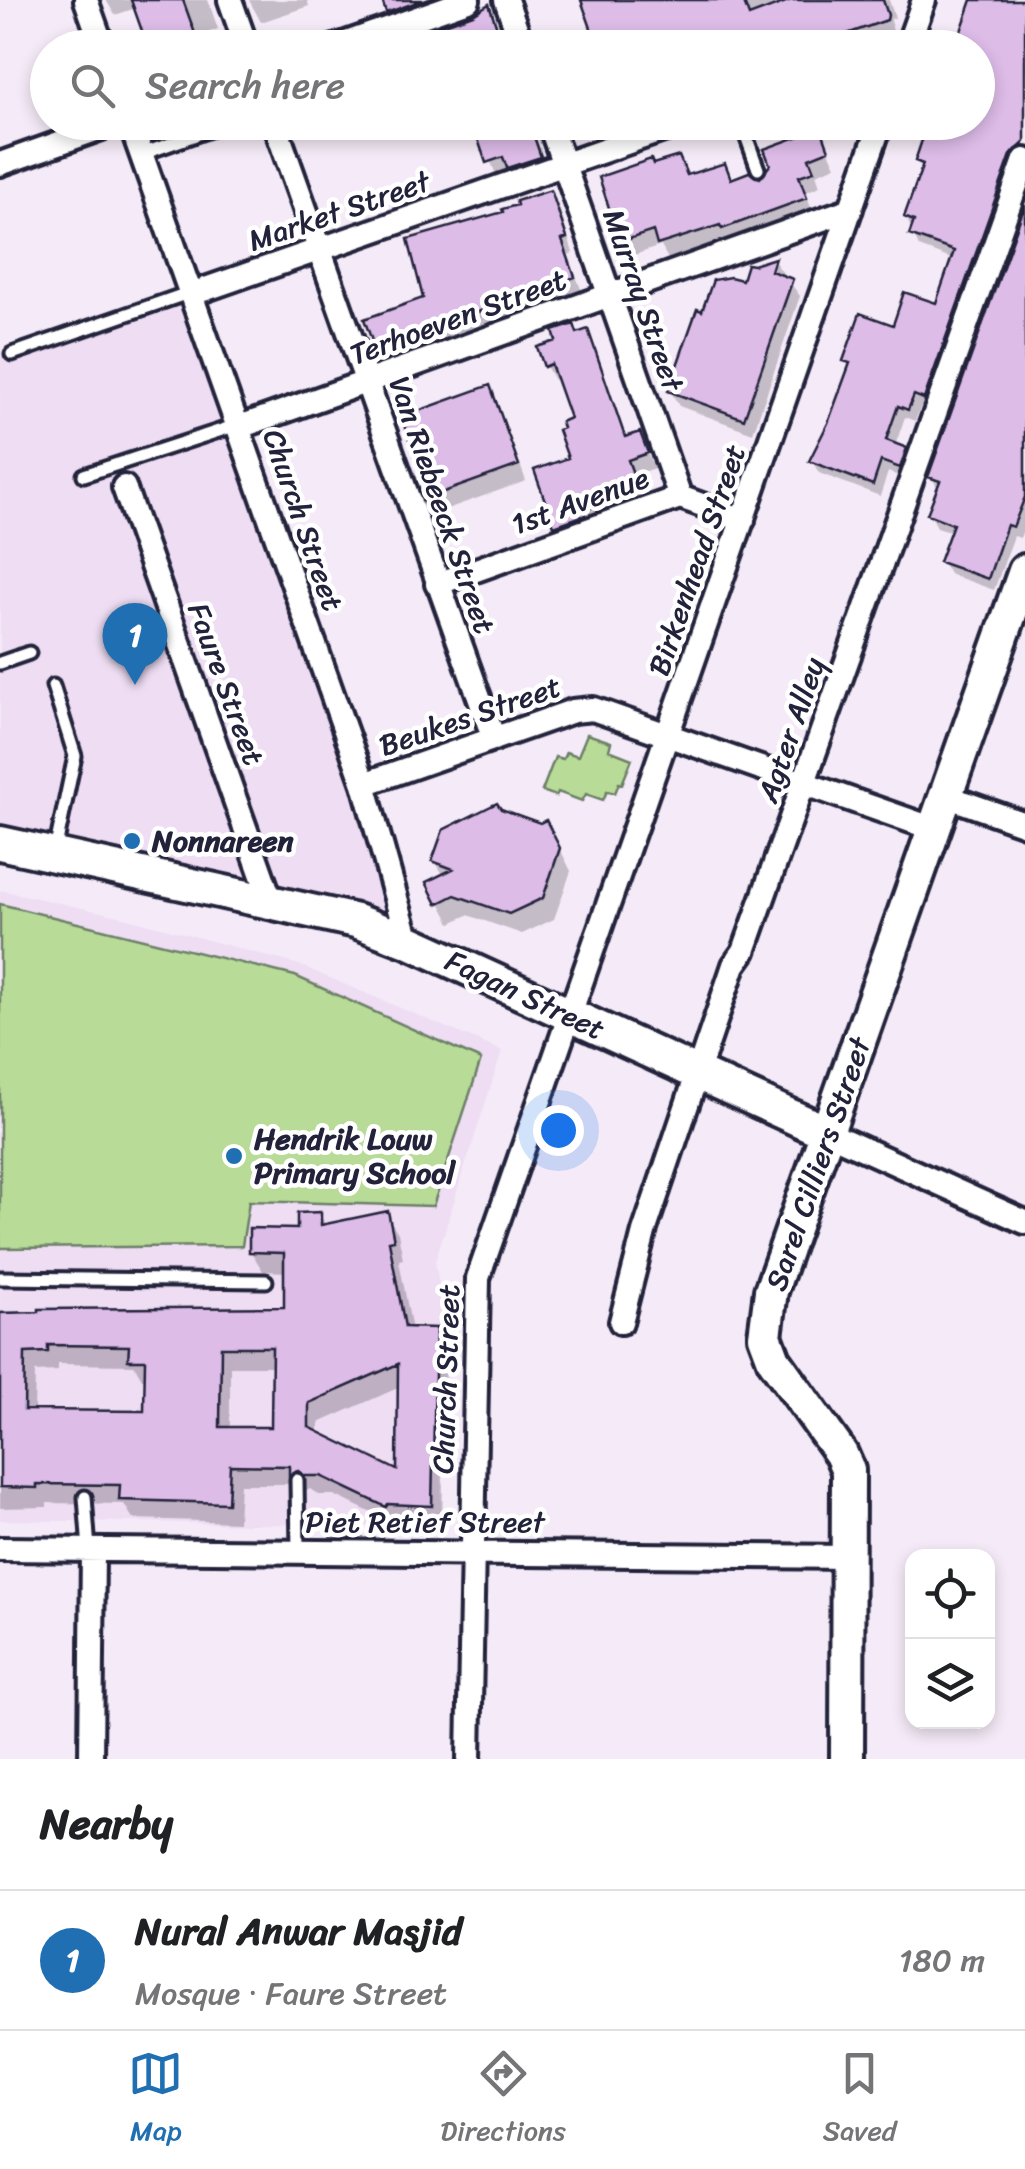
<!DOCTYPE html>
<html lang="en">
<head>
<meta charset="utf-8">
<style>
	body { margin:0; font-family:Sriracha,sans-serif; background:#f6f6f6; color:#202124 }
	.controls { position:absolute; right:30px; bottom:30px; display:grid; overflow:hidden; border-radius:20px; box-shadow:0 5px 15px #0003 }
	.controls button { width:90px; height:90px; display:grid; place-items:center; padding:0; border:0; border-bottom:2px solid #e0e0e0; background:#fff; color:#202124; font:50px sans-serif }
	.you { position:absolute; left:558px; top:1130px; width:35px; height:35px; margin:-25px; border:8px solid #fff; border-radius:50%; background:#1a73e8; box-shadow:0 0 0 15px #1a73e833 }
	.badge { display:grid; place-items:center; width:65px; height:65px; border-radius:50%; background:#1f6fb2; color:#fff; font-size:32px; font-weight:700 }
	.pin { position:absolute; translate:-50% -82px; filter:drop-shadow(0 2px 5px #0008) }
	.pin::after { content:''; position:absolute; top:52px; width:35px; height:30px; background:inherit; clip-path:polygon(0 0,100% 0,50% 100%) }
	.list { margin:0; padding:0; list-style:none }
	h2 { display:flex; justify-content:space-between; align-items:center; height:130px; margin:0; padding:0 40px; font-size:42px }
	h2 small { font-size:32px; font-weight:400; color:#757577 }
	.list li { display:grid; grid-template-columns:65px 1fr auto; gap:30px; align-items:center; box-sizing:border-box; height:140px; padding:0 40px; border-top:2px solid #e0e0e0 }
	.list b { display:block; font-size:38px; white-space:nowrap }
	.list p { margin:0; font-size:32px; white-space:nowrap; color:#757577 }
	.list em { font-size:32px; font-style:normal; color:#757577 }
	.icon { flex:none; width:55px; height:55px; fill:none; stroke:currentColor; stroke-width:2; stroke-linecap:round; stroke-linejoin:round }
	.map { position:relative; flex:none; width:1025px; height:1759px; overflow:hidden }
	.search { position:absolute; background:#fff; box-shadow:0 5px 15px #0003; left:30px; right:30px; top:30px; height:110px; display:flex; align-items:center; gap:25px; box-sizing:border-box; padding:0 35px; border-radius:55px; color:#757577; font-size:38px }
	.sheet { height:270px; background:#fff }
	nav { display:flex; justify-content:space-around; align-items:center; box-sizing:border-box; height:140px; border-top:2px solid #e0e0e0; background:#fff; font-size:28px; color:#757577 }
	nav a { display:grid; justify-items:center; gap:5px }
	nav .on { color:#1f6fb2 }
	.map>svg:first-child { display:block }
	.built { fill:#eeddf3 }
	.green { fill:#b8dc97; stroke:#6d7f69; stroke-width:2.5 }
	.shadow { fill:#0003; fill-rule:evenodd }
	.building { fill:#ddbce8; stroke:#22223b; stroke-width:2.5; fill-rule:evenodd }
	.lines { fill:none; stroke-linecap:round; stroke-linejoin:round }
	.lane-casing { stroke:#22223b; stroke-width:19 }
	.street-casing { stroke:#22223b; stroke-width:30 }
	.secondary-casing { stroke:#22223b; stroke-width:40 }
	.lane { stroke:#fff; stroke-width:11 }
	.street { stroke:#fff; stroke-width:22 }
	.secondary { stroke:#fff; stroke-width:32 }
	.poi-dot { fill:#1f6fb2; stroke:#fff; stroke-width:4 }
	.labels { text-anchor:middle; dominant-baseline:central; stroke-width:9; stroke-linejoin:round; paint-order:stroke }
	.street-label { font-size:30px; fill:#22223b; stroke:#fff }
	.poi-label { font-size:30px; font-weight:bold; fill:#22223b; stroke:#fff; text-anchor:start }
</style>
</head>
<body>
<div class="map">
<svg width="1025" height="1759" viewBox="0 0 1025 1759">
	<rect width="100%" height="100%" fill="#f5ebf8"/>
	<filter id="ink" filterUnits="userSpaceOnUse"><feTurbulence type="fractalNoise" baseFrequency=".01" numOctaves="2"/><feDisplacementMap in="SourceGraphic" scale="20" xChannelSelector="R" yChannelSelector="G"/><feConvolveMatrix kernelMatrix="1 2 1 2 8 2 1 2 1" color-interpolation-filters="sRGB"/></filter>
	<g filter="url(#ink)">
		<path class="built" d="M191,292l217,649 -408,-97v-487z
			M0,890l128,28 171,47 203,86 -67,210 9,54 -3,212 -441,-7z"/>
		<path class="green" d="M587,734l24,8 -2,8 23,9 -10,25 -3,-1 -4,10 -8,-2 -4,9 -17,-6 -4,7 -24,-9 -2,4 -14,-5 13,-34 8,2 3,-7 12,4z
			M0,904l295,72 186,84 -48,146 -184,-5 -7,45 -242,2z"/>
		<path class="shadow" d="M106,0h102l10,29 -19,7 4,12h-53l-14,-40 -21,7z
			M249,0h58l2,6 -48,16z
			M384,0h92l2,5 -78,27z
			M584,0h305l6,18 -4,1 2,15 -41,14h-251z
			M982,0h43v161l-94,249 -10,-4 -6,15 -10,-4 -10,29 10,4 7,12 -6,17 -18,-7 -8,24 -61,-23 -7,-12 18,-37 20,-56 -4,-8 49,-32 42,-21 17,-47 -35,-13 -13,-30 17,-47 -6,-9 61,-39v-74z
			M488,8l17,40h-117l86,-32z
			M475,122h56l17,50 -51,5z
			M582,122h67l-24,9 3,7 -35,8z
			M820,131l16,35 -20,8 4,12 -14,6 7,22 -80,29 -2,-4 -63,20 -7,-13 -30,10 -8,-15 30,-74 35,10 36,-11 9,15h28z
			M550,193l9,14 14,46 -5,2 14,37 -197,70 -8,-14 49,-48z
			M1025,212v313l-5,13 -6,-2 -20,54 -45,-16 -7,-12 11,-30 -16,-5 -7,-13 9,-24 -8,-14z
			M774,261l26,35 -47,137 -74,-27 -9,-16 34,-75z
			M587,332l8,15 32,92 12,-4 15,33 -19,7 10,30 -80,34 -8,-14 14,-66 3,-39 -16,-42 -4,2 -8,-14 32,-30z
			M489,388l9,16 28,77 -85,30 -9,-15z
			M500,812l57,31 14,28 -17,48 -32,15 -54,-19 -17,8 -21,-40 14,-7 -9,-15z
			M386,1214l12,19 5,26 -4,1 13,70h22l12,20 -4,174 -45,1 -63,-30h-15l-9,-6 -7,4 -5,-9h-58l-2,38 -105,-3 -9,-15 -77,-1v4l-47,1v-193l286,-5 1,-38 -24,-1 -12,-19 48,-21 21,-16 7,12zM58,1364l76,1 8,14h5l-1,34 -112,-1 1,-40 23,-1zM230,1366h44l-1,64 -43,-1zM400,1387l-1,87 -80,-39v-12z"/>
		<path class="building" d="M131,0h52l14,39 -25,9h-24z
			M382,0h41l-37,13z
			M581,0h162l6,16 42,-16h92l5,15 -1,5 -80,28h-83l-4,-10 -13,5 -3,-5 -26,10h-80z
			M972,0h53v142l-14,13 -87,244 -10,-4 -6,15 -10,-4 -12,34 21,8 -7,20 -19,-7 -8,24 -64,-24 19,-38 22,-60 -7,-2 17,-48 33,12 11,-33 32,11 18,-52 -45,-16 5,-14 -10,-4 19,-53 -8,-3 13,-39h50v-74h-23z
			M489,4l15,44h-106l-2,-7 77,-27z
			M472,122h57l12,35 -34,11 -4,-11 -17,6z
			M821,128l8,22 -20,8 5,13 -15,5 8,22 -85,31 -2,-4 -63,20 -4,-14 -33,11 -21,-65 52,-18 2,5 26,-8 8,19 38,-12 6,16 18,-7 11,6 10,-13 -6,-16z
			M551,190l16,48 -5,2 13,37 -200,72 -11,-30 59,-21 -15,-59 95,-27 -1,-3 15,-4 -1,-4z
			M1025,205v292l-12,30 -6,-2 -19,54 -49,-17 14,-38 -26,-10 13,-33 -12,-4z
			M775,258l-4,13 22,8 -49,140 -76,-28 29,-82 5,2 11,-31 17,-3 12,3 5,-16 6,1z
			M574,324l3,9 11,-4 37,108 15,-5 8,21 -20,7 11,30 -55,20 1,5 -31,11 -20,-56 34,-12 -10,-28 5,-2 -2,-6 9,-4 -19,-54 -7,3 -7,-20 19,-6 -3,-10z
			M490,385l29,80 -89,32 -29,-80z
			M497,803l4,6 39,14 6,-3 14,28 -17,50 -34,16 -54,-19 -18,9 -11,-22 27,-13 -21,-8 11,-31z
			M388,1211l6,29 -5,1 16,86 31,1 -4,178 -44,-2 -2,3 -65,-31h-16l-7,-5 -9,4v-9l-59,-1 -2,38 -109,-3 1,-15 -83,-1v4l-37,-1v-174l39,-1v-3l245,-2v-54l-35,-1v-24l48,1v-16l24,-1v13zM48,1345l81,1 -1,14h17l-1,51 -120,-1 1,-57 23,-1zM221,1347h51l-1,80h-51zM398,1364l-1,106 -88,-43v-24z"/>
		<g class="lines">
			<g class="lane-casing">
				<path id="lane" d="M741,122l17,47
					M142,154l90,-32
					M12,354l179,-62
					M84,475l153,-50
					M0,663l29,-10
					M53,686l22,70 -20,95
					M0,1278l266,3
					M297,1480l1,71
					M85,1497l4,53"/>
			</g>
			<g class="street-casing">
				<path id="street" d="M86,0l17,48
					M230,0l17,48
					M506,0l17,48
					M332,48l136,-48
					M907,48l17,-48
					M130,122l234,662 44,157
					M274,122l220,617
					M549,122l131,375
					M0,164l118,-42
					M191,292l12,-2 483,-168
					M238,425l10,-1 603,-215
					M124,487l147,414
					M437,584l243,-87 63,23
					M364,784l209,-73 20,-2 341,120
					M946,796l79,28
					M828,1133l197,89
					M621,1322l23,-90 90,-267 10,-14 281,-791
					M0,1549l849,8
					M91,1759l2,-209
					M469,1759l9,-481 403,-1156"/>
			</g>
			<g class="secondary-casing">
				<path id="secondary" d="M0,843l356,78 52,20 420,192
					M847,1759l1,-289 -7,-16 -67,-94 -9,-24 6,-45 254,-720"/>
			</g>
			<use href="#lane" class="lane"/>
			<use href="#street" class="street"/>
			<use href="#secondary" class="secondary"/>
		</g>
	</g>
	<g class="poi-dot">
		<circle cx="132" cy="841" r="10"/>
		<circle cx="234" cy="1156" r="10"/>
	</g>
	<g class="labels">
		<g class="street-label">
			<text transform="translate(339 211) rotate(-19)">Market Street</text>
			<text transform="translate(643 300) rotate(71)">Murray Street</text>
			<text transform="translate(458 317) rotate(-20)">Terhoeven Street</text>
			<text transform="translate(580 501) rotate(-20)">1st Avenue</text>
			<text transform="translate(442 505) rotate(71)">Van Riebeeck Street</text>
			<text transform="translate(303 520) rotate(71)">Church Street</text>
			<text transform="translate(697 560) rotate(-71)">Birkenhead Street</text>
			<text transform="translate(226 684) rotate(70)">Faure Street</text>
			<text transform="translate(470 716) rotate(-19)">Beukes Street</text>
			<text transform="translate(791 730) rotate(-71)">Agter Alley</text>
			<text transform="translate(525 995) rotate(25)">Fagan Street</text>
			<text transform="translate(818 1164) rotate(-71)">Sarel Cilliers Street</text>
			<text transform="translate(446 1379) rotate(-88)">Church Street</text>
			<text x="425" y="1522">Piet Retief Street</text>
		</g>
		<g class="poi-label">
			<text x="152" y="841">Nonnareen</text>
			<text x="254" y="1139">Hendrik Louw<tspan x="254" dy="34">Primary School</tspan></text>
		</g>
	</g>
</svg>
<div class="controls">
<button><svg class="icon" aria-label="locate" viewBox="0 0 24 24"><circle cx="12" cy="12" r="6"/><path d="M12 2v4M12 18v4M2 12h4M18 12h4"/></svg></button>
<button><svg class="icon" aria-label="layers" viewBox="0 0 24 24"><path d="M12 4l9 5-9 5-9-5zM3 14l9 5 9-5"/></svg></button>
</div>
<div class="you"></div>
<div class="pin badge" style="left:135px;top:685px">1</div>
<div class="search"><svg class="icon" aria-label="search" viewBox="0 0 24 24"><circle cx="10" cy="10" r="6"/><path d="M15 15l6 6"/></svg>Search here</div>
</div>
<section class="sheet">
<h2>Nearby<small></small></h2>
<ul class="list">
<li><span class="badge">1</span><div><b>Nural Anwar Masjid</b><p>Mosque · Faure Street</p></div><em>180 m</em></li>
</ul>
</section>
<nav>
<a class="on"><svg class="icon" aria-label="map" viewBox="0 0 24 24"><path d="M3 6l6-2 6 2 6-2v14l-6 2-6-2-6 2zM9 4v14M15 6v14"/></svg>Map</a>
<a><svg class="icon" aria-label="directions" viewBox="0 0 24 24"><path d="M12 3l9 9-9 9-9-9zM9 14v-3h6M13 9l2 2-2 2"/></svg>Directions</a>
<a><svg class="icon" aria-label="saved" viewBox="0 0 24 24"><path d="M7 4h10v16l-5-4-5 4z"/></svg>Saved</a>
</nav>
</body>
</html>
